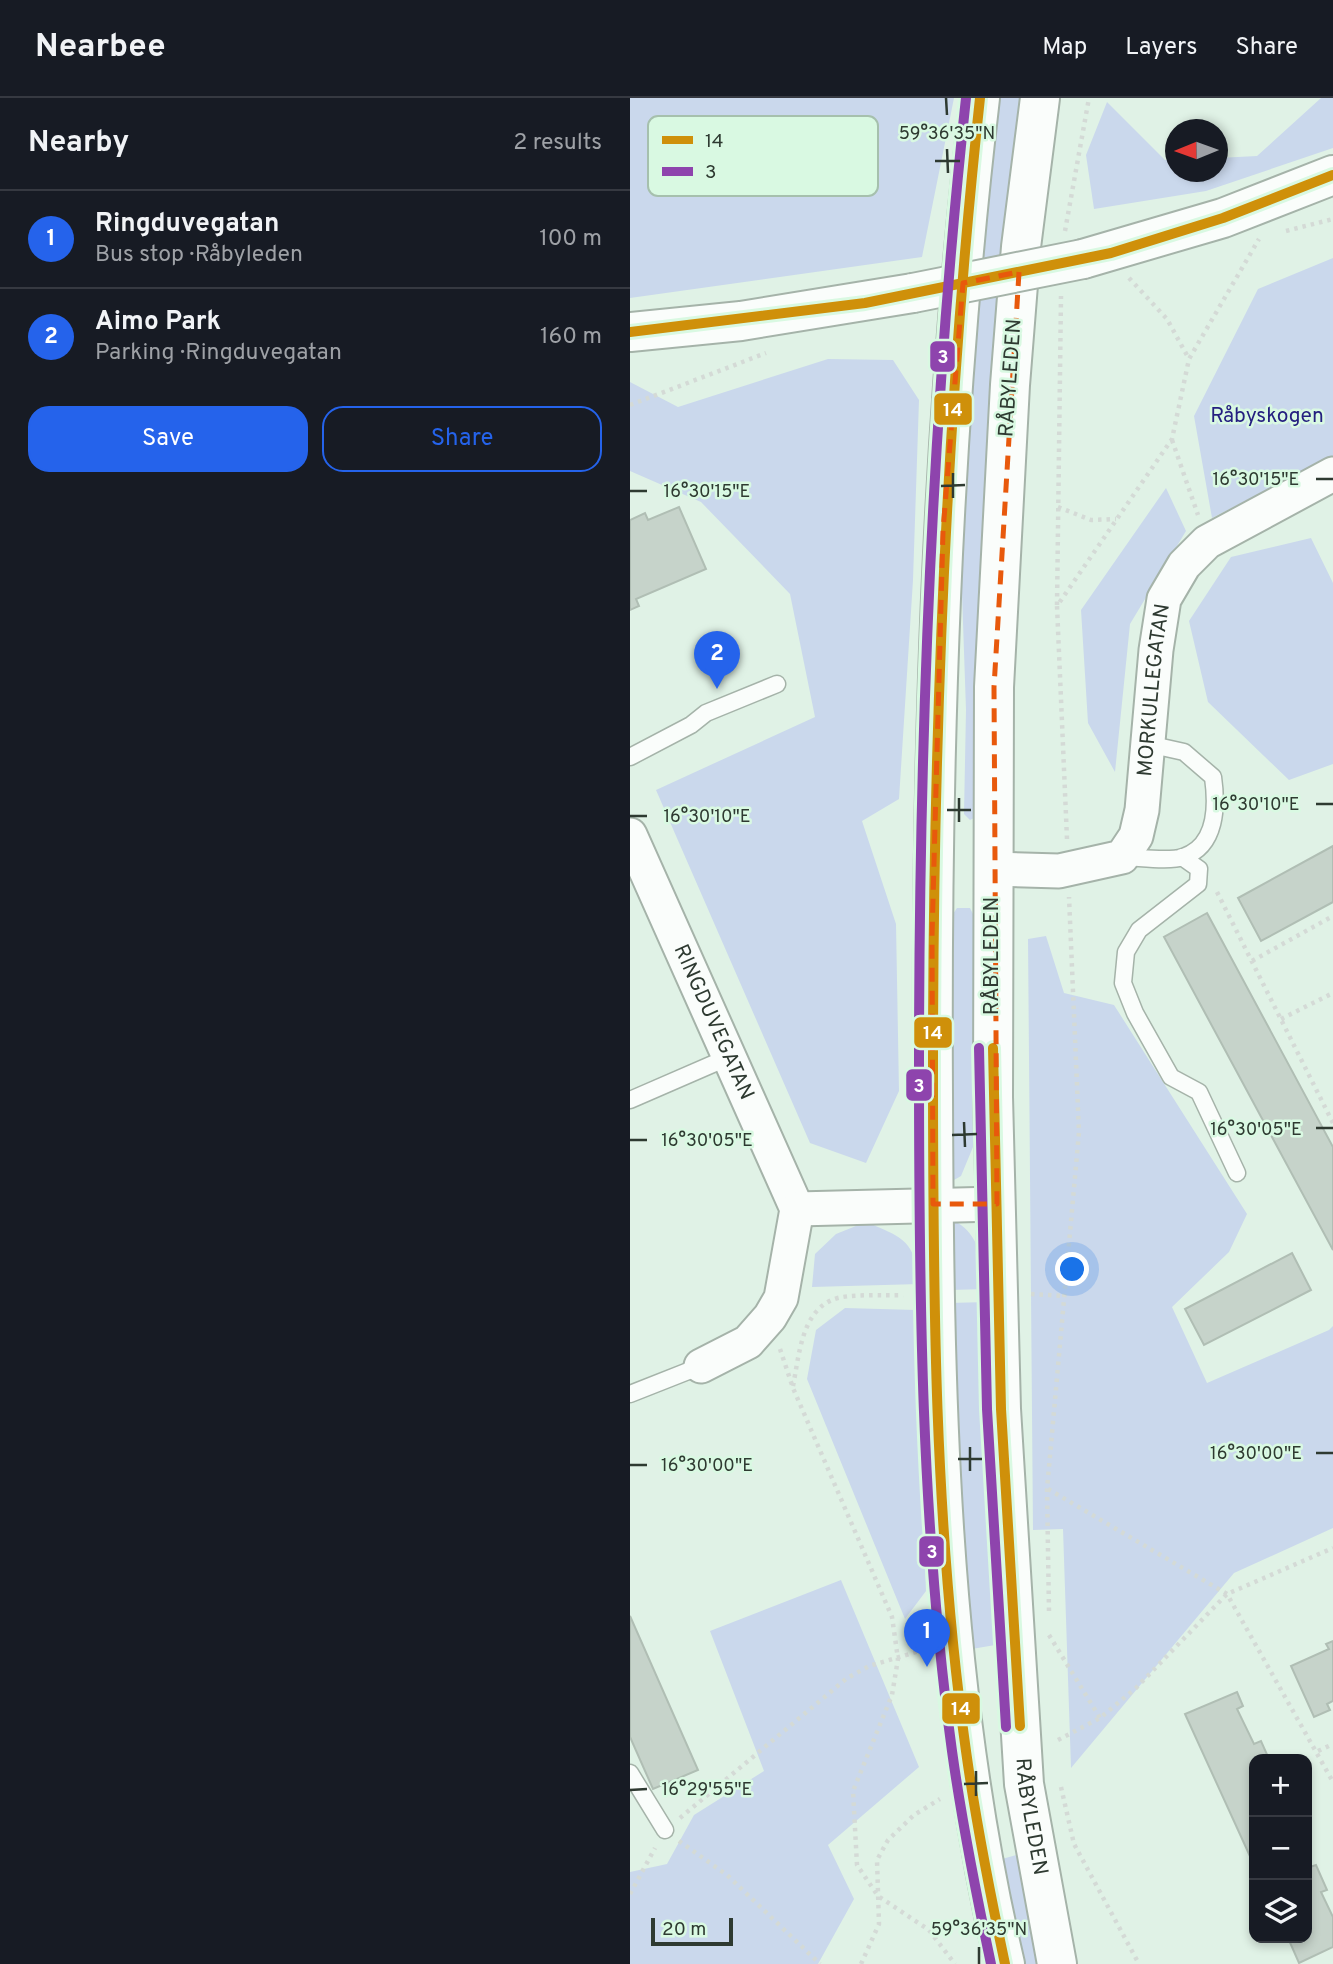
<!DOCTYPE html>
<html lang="en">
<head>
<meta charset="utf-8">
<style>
	body { margin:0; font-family:Overpass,sans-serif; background:#242831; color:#f1f3f6 }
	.controls { position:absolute; right:21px; bottom:21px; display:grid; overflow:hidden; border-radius:14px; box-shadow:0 4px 10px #0003 }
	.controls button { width:63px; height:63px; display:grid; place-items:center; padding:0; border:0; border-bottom:2px solid #363941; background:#171b24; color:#f1f3f6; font:35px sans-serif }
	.compass { position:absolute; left:535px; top:21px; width:63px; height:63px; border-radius:50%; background:#171b24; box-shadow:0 4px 10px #0003; rotate:269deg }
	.scale { position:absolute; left:21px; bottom:18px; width:82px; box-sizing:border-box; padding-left:7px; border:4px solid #2e3a31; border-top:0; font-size:19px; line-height:24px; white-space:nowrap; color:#2e3a31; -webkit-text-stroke:5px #d9f9e2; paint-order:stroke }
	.you { position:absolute; left:443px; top:1172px; width:24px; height:24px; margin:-18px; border:5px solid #fff; border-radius:50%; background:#1a73e8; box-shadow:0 0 0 10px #1a73e833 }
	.badge { display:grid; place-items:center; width:46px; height:46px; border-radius:50%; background:#2563eb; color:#fff; font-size:23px; font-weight:700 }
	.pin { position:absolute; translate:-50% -58px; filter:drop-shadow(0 2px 4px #0008) }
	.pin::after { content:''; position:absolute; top:37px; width:24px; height:21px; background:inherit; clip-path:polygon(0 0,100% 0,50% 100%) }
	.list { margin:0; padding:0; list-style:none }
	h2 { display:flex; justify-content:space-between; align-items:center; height:91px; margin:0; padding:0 28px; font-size:30px }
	h2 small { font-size:23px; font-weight:400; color:#9ea1a6 }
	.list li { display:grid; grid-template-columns:46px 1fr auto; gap:21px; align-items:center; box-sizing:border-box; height:98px; padding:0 28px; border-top:2px solid #363941 }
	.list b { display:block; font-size:26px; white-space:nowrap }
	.list p { margin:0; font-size:23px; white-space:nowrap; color:#9ea1a6 }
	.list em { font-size:23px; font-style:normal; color:#9ea1a6 }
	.actions { display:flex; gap:14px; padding:21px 28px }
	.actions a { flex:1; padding:16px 0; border:2px solid #2563eb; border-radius:21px; text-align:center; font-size:24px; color:#2563eb }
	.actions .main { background:#2563eb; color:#fff }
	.icon { flex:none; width:38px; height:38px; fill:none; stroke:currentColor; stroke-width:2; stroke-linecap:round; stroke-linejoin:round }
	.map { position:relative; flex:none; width:703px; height:1866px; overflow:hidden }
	header { display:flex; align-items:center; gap:42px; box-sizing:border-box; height:98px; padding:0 35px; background:#171b24; border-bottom:2px solid #363941 }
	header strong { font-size:33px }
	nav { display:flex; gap:38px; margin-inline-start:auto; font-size:24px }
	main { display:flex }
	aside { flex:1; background:#171b24 }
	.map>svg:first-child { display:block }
	.green { fill:#cad8ec }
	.building { fill:#c6d3ca; stroke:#b0beb4; stroke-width:2 }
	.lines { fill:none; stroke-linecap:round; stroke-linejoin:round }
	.lane-casing { stroke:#a5b3a9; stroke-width:19 }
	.street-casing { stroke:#a5b3a9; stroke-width:37 }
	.secondary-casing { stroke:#a5b3a9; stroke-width:42 }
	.path { stroke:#d4dad6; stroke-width:4.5; stroke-dasharray:3.5 5; stroke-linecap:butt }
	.lane { stroke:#fafdfb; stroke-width:16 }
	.street { stroke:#fafdfb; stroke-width:33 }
	.secondary { stroke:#fafdfb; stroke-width:38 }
	.secondary-bridge-casing { stroke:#a5b3a9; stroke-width:42; stroke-linecap:butt }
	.secondary-bridge { stroke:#fafdfb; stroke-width:38 }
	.bus-1-casing { stroke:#d9f9e2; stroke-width:16 }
	.bus-2-casing { stroke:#d9f9e2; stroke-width:16 }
	.bus-1 { stroke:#cf900a; stroke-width:10 }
	.bus-2 { stroke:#8e44ad; stroke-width:10 }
	.marked { fill:none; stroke:#e8590c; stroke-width:5; stroke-dasharray:14 9; stroke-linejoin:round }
	.ticks { fill:none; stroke:#2e3a31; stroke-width:2.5 }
	.labels { text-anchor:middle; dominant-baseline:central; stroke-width:5; stroke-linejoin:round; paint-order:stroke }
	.street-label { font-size:21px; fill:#2e3a31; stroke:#d9f9e2 }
	.park-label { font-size:21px; fill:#252080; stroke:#d9f9e2 }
	.key { fill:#d9f9e2; stroke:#a6c0ad; stroke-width:2 }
	.key-label { font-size:19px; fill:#2e3a31 }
	.ticks-label { font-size:18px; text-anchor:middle; fill:#2e3a31; stroke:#d9f9e2; stroke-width:5; stroke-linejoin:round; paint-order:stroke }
	.line-badge { stroke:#d9f9e2; stroke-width:2.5 }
	.badge-label { font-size:19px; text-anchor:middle; font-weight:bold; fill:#fff }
</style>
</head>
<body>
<header>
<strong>Nearbee</strong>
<nav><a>Map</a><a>Layers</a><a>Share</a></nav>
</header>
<main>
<aside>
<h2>Nearby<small>2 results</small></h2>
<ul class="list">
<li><span class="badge">1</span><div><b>Ringduvegatan</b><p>Bus stop · Råbyleden</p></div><em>100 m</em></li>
<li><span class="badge">2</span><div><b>Aimo Park</b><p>Parking · Ringduvegatan</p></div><em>160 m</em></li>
</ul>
<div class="actions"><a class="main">Save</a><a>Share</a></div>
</aside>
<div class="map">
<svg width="703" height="1866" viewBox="0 0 703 1866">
	<rect width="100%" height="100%" fill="#e0f2e6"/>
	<path class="green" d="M0,0h324l-32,159 -292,41z
		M368,0h24l-44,718 -8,4 -6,-6 2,-104 -5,-146 18,-308z
		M691,0h12v50l-127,43 -112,18 -8,-54 21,-53 58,58h10v12h42l1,-14 39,-2z
		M703,160v198l-121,62 -18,-102 64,-127z
		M198,261l65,1 26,40 -6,180 -14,219 -37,22 34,103 3,167 -33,72 -56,-20 -154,-353 159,-73 -25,-123 -89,-92 -71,-31v-89l48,25z
		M536,390l20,43 -56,93 -15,148 -27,-49 -7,-113z
		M681,440l22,45v181l-44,16 -81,-78 -19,-81 42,-64z
		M327,810h13l6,12 -1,203 -2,24 -12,29 -7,4 -7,-7 2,-253z
		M416,838l18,57 50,12 133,209 -18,38 -57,55 35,76 122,-53 4,-4v202l-99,45 -163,195 -8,-239 -30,1 -5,-591z
		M236,1124c39,16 48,19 54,62l-108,3 3,-33 21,-20z
		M326,1124c22,11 30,44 32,67l-39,1 -1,-62z
		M357,1204l14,342 -35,6 -17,-347z
		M215,1210l71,2 10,281 -21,28 -98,-240 9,-49z
		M211,1482l78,187 -91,78 26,54 -36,65h-188v-92l37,-8 27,-49 70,-44 -54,-140z
		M393,1755l22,111h-29l-21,-103z"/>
	<path class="building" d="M49,409l27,62 -70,30 3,7 -9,4v-90l15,-7 3,7z
		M703,748v56l-72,39 -23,-43z
		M577,815l126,234v103l-169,-313z
		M662,1155l19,37 -107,55 -19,-36z
		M0,1518l68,154 -45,19 -23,-52z
		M703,1543v60l-6,3 3,6 -16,7 -23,-51 38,-17 -3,-5z
		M607,1594l6,14 -6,3 17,35 7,-3 8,18h-15v106l-69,-151z
		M677,1762l3,7 6,-2 11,25 -6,2 12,25v30l-34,16 -11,-25h19z"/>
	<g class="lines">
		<g class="lane-casing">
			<path id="lane" d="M0,659l61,-32 15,-12 71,-29
				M492,759c15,0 47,5 61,0 34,-11 34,-52 30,-80l-29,-25 -36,-8
				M552,759l17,12 -1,15 -59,46 -13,22 -3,31 12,30 36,64 28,15 38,81
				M0,1002l99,-43
				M0,1296l71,-28
				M0,1675l35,57"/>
		</g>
		<g class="street-casing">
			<g id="street">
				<path id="s1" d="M0,737l167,374 -16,89 -11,19 -22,25 -47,24"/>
				<path id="s2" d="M362,771l67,2 63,-14 14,-21 6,-26 14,-160 8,-51 20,-34 23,-23 126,-68"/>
				<path d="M167,1111l200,-5"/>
			</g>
		</g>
		<g class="secondary-casing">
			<g id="secondary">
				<path d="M350,0c-39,330 -49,664 -47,996 1,290 5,586 72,870"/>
				<path id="s3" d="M410,0l-19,149 -11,138 -16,302 -1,410 8,312 23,375 33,180"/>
				<path d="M453,161l140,-41 110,-43"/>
				<path d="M0,234l111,-11 172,-28"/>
			</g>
		</g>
		<path class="path" d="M435,133l24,-133
			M656,133l47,-12
			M499,180l38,41 22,40
			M0,307l136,-52
			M542,342l26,75
			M428,409l33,13 25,-1
			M427,507l4,-309
			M437,741l-10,-233 115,-167 17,-80 70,-120
			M587,794l116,231
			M622,863l81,-45
			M651,921l52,-26
			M401,1196l34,2
			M150,1251l13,39 99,229 6,42 -6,36 -39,96 4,74 21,31 51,34 26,34
			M163,1288c6,-29 8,-73 39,-86 15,-7 53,-4 71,-5
			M418,1391l179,105 106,188
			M419,1513l-2,-122 32,-357 -10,-235
			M419,1537l51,83
			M428,1642l42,-22 36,-30 91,-94 106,-46
			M688,1653l15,-7
			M431,1689l13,57 65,120
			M50,1720l166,-139 23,-13 54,-16
			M49,1743l48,34 93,89
			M0,1796l25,-46
			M231,1866l18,-40 -2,-64 11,-20 26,-25 26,-16"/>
		<use href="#lane" class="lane"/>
		<use href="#street" class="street"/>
		<use href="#secondary" class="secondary"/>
		<g class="secondary-bridge-casing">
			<path id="secondary-bridge" d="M283,195l170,-34"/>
		</g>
		<use href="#secondary-bridge" class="secondary-bridge"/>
		<g class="bus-1-casing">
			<path id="bus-1" d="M350,0c-35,322 -47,644 -47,968 0,228 1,459 33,685 10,72 24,142 39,213
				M0,234l235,-29 246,-50 112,-35 110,-43
				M363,950l8,361 19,317"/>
		</g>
		<g class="bus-2-casing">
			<path id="bus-2" d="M336,0c-35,322 -47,644 -47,968 0,228 2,458 33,685 10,72 24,142 39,213
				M349,950l8,361 19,318"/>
		</g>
		<use href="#bus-1" class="bus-1"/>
		<use href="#bus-2" class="bus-2"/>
	</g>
	<path class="marked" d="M389,174l-25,415 3,517h-64l-1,-267 11,-406 20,-248z"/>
	<path class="ticks" d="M316,0l1,17M317,51l1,24M305,63h25M323,375v25M686,381h17M311,388l24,-1M0,393h17M329,700v24M686,706h17M317,712h24M0,718h17M334,1024l1,25M686,1030h17M322,1037l25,-1M0,1042h17M340,1349v24M686,1355h17M328,1361h24M0,1367h17M346,1673v25M334,1686l24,-1M0,1692l17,-1M349,1849v17"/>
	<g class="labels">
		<g class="street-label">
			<text transform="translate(381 280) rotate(-86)">RÅBYLEDEN</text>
			<text stroke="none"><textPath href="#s2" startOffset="304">MORKULLEGATAN</textPath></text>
			<text transform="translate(362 858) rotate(-90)">RÅBYLEDEN</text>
			<text stroke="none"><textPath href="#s1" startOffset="205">RINGDUVEGATAN</textPath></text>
			<text stroke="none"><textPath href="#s3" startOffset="1722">RÅBYLEDEN</textPath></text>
		</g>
		<g class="park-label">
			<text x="637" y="318">Råbyskogen</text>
		</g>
	</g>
	<rect x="18" y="18" width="230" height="80" rx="10" class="key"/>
	<rect x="32" y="38" width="31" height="8" fill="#cf900a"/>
	<rect x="32" y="69" width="31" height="9" fill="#8e44ad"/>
	<g class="key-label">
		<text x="75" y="49">14</text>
		<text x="75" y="80">3</text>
	</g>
	<g class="ticks-label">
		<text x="317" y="41">59°36'35"N</text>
		<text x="626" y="387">16°30'15"E</text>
		<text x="77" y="399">16°30'15"E</text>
		<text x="626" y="712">16°30'10"E</text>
		<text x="77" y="724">16°30'10"E</text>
		<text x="626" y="1037">16°30'05"E</text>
		<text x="77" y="1048">16°30'05"E</text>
		<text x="626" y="1361">16°30'00"E</text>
		<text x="77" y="1373">16°30'00"E</text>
		<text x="77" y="1697">16°29'55"E</text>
		<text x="349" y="1837">59°36'35"N</text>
	</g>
	<g class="line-badge">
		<rect x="299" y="242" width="27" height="33" rx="7" fill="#8e44ad"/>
		<rect x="303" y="294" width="40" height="34" rx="7" fill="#cf900a"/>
		<rect x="283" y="918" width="40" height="33" rx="7" fill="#cf900a"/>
		<rect x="275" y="970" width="28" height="34" rx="7" fill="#8e44ad"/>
		<rect x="288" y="1437" width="27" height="33" rx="7" fill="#8e44ad"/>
		<rect x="311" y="1594" width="40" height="33" rx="7" fill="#cf900a"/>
	</g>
	<g class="badge-label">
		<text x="313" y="265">3</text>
		<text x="323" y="318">14</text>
		<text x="303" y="941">14</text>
		<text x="289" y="994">3</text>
		<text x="302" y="1460">3</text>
		<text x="331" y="1617">14</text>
	</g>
</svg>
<div class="controls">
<button>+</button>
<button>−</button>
<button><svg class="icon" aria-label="layers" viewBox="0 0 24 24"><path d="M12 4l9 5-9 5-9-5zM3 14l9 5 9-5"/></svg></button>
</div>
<svg class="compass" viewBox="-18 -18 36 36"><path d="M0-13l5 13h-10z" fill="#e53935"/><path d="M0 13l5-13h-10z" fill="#9ea1a6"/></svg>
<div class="scale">20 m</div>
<div class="you"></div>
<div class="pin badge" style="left:297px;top:1569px">1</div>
<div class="pin badge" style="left:87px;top:591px">2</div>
</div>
</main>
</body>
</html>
